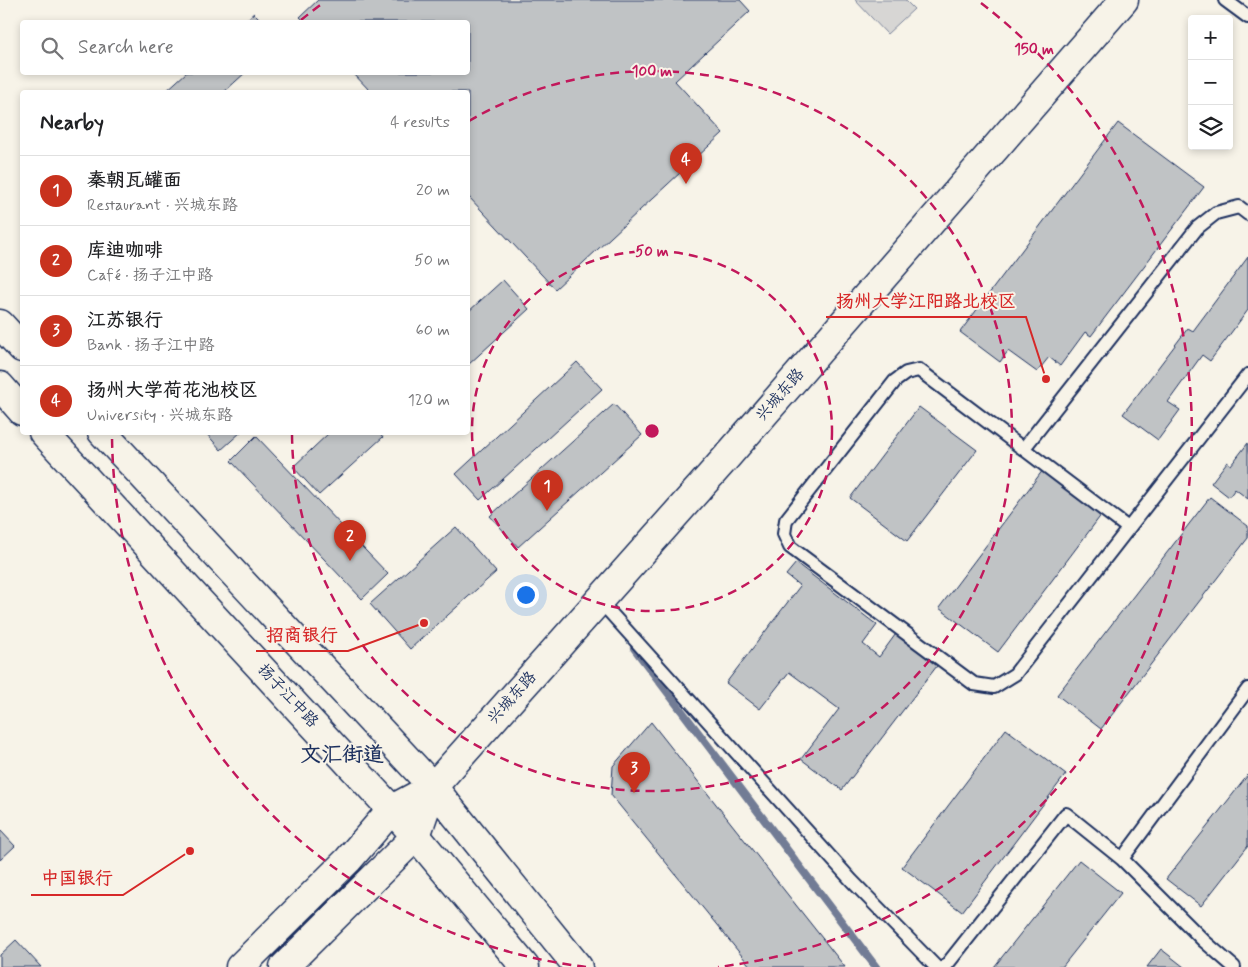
<!DOCTYPE html>
<html lang="en">
<head>
<meta charset="utf-8">
<style>
	body { margin:0; font-family:Mynerve,"LXGW WenKai TC",sans-serif; background:#f6f6f6; color:#202124 }
	.controls { position:absolute; right:15px; top:15px; display:grid; overflow:hidden; border-radius:5px; box-shadow:0 2px 8px #0003 }
	.controls button { width:45px; height:45px; display:grid; place-items:center; padding:0; border:0; border-bottom:1px solid #e0e0e0; background:#fff; color:#202124; font:25px sans-serif }
	.you { position:absolute; left:525px; top:594px; width:18px; height:18px; margin:-12px; border:4px solid #fff; border-radius:50%; background:#1a73e8; box-shadow:0 0 0 8px #1a73e833 }
	.badge { display:grid; place-items:center; width:32px; height:32px; border-radius:50%; background:#c8321e; color:#fff; font-size:16px; font-weight:700 }
	.pin { position:absolute; translate:-50% -41px; filter:drop-shadow(0 1px 2px #0008) }
	.pin::after { content:''; position:absolute; top:26px; width:18px; height:15px; background:inherit; clip-path:polygon(0 0,100% 0,50% 100%) }
	.list { margin:0; padding:0; list-style:none }
	h2 { display:flex; justify-content:space-between; align-items:center; height:65px; margin:0; padding:0 20px; font-size:21px }
	h2 small { font-size:16px; font-weight:400; color:#757577 }
	.list li { display:grid; grid-template-columns:32px 1fr auto; gap:15px; align-items:center; box-sizing:border-box; height:70px; padding:0 20px; border-top:1px solid #e0e0e0 }
	.list b { display:block; font-size:19px; white-space:nowrap }
	.list p { margin:0; font-size:16px; white-space:nowrap; color:#757577 }
	.list em { font-size:16px; font-style:normal; color:#757577 }
	.icon { flex:none; width:28px; height:28px; fill:none; stroke:currentColor; stroke-width:2; stroke-linecap:round; stroke-linejoin:round }
	.map { position:relative; flex:none; width:1248px; height:967px; overflow:hidden }
	.search { position:absolute; background:#fff; box-shadow:0 2px 8px #0003; left:20px; top:20px; width:450px; height:55px; display:flex; align-items:center; gap:12px; box-sizing:border-box; padding:0 18px; border-radius:5px; color:#757577; font-size:19px }
	.panel { position:absolute; background:#fff; box-shadow:0 2px 8px #0003; left:20px; top:90px; width:450px; height:345px; border-radius:5px }
	.map>svg:first-child { display:block }
	.green { fill:#d7d6d4; stroke:#798299 }
	.lines { fill:none; stroke-linecap:round; stroke-linejoin:round }
	.stream { stroke:#727c95; stroke-width:8 }
	.building { fill:#c0c3c5; stroke:#1b2f5e }
	.lane-casing { stroke:#1b2f5e; stroke-width:16 }
	.secondary-casing { stroke:#1b2f5e; stroke-width:31 }
	.primary-casing { stroke:#1b2f5e; stroke-width:31 }
	.lane { stroke:#f7f3e8; stroke-width:12 }
	.secondary { stroke:#f7f3e8; stroke-width:28 }
	.primary { stroke:#f7f3e8; stroke-width:28 }
	.ring { fill:none; stroke:#c2185b; stroke-width:2.5; stroke-dasharray:9 6 }
	.labels { text-anchor:middle; dominant-baseline:central; stroke-width:4; stroke-linejoin:round; paint-order:stroke }
	.street-label { font-size:16px; fill:#1b2f5e; stroke:#f7f3e8 }
	.district-label { font-size:21px; font-weight:bold; fill:#1b2f5e; stroke:#f7f3e8 }
	.centre { fill:#c2185b; stroke:#f7f3e8; stroke-width:2.5 }
	.ring-label { font-size:15px; text-anchor:middle; font-weight:bold; fill:#c2185b; stroke:#f7f3e8; stroke-width:4; stroke-linejoin:round; paint-order:stroke }
	.leader { fill:none; stroke:#d62828; stroke-width:2 }
	.callout-dot { fill:#d62828; stroke:#f7f3e8; stroke-width:2 }
	.callout-label { font-size:18px; text-anchor:middle; font-weight:bold; fill:#d62828; stroke:#f7f3e8; stroke-width:4; stroke-linejoin:round; paint-order:stroke }
</style>
</head>
<body>
<div class="map">
<svg width="1248" height="967" viewBox="0 0 1248 967">
	<rect width="100%" height="100%" fill="#f7f3e8"/>
	<filter id="ink" filterUnits="userSpaceOnUse"><feTurbulence type="fractalNoise" baseFrequency=".02" numOctaves="2"/><feDisplacementMap in="SourceGraphic" scale="10" xChannelSelector="R" yChannelSelector="G"/><feConvolveMatrix kernelMatrix="1 2 1 2 8 2 1 2 1" color-interpolation-filters="sRGB"/></filter>
	<g filter="url(#ink)">
		<path class="green" d="M855,0h50l9,9 -27,25z"/>
		<g class="lines">
			<path class="stream" d="M634,648l242,319"/>
		</g>
		<path class="building" d="M318,0h422l10,11 -75,70 48,52 -168,156 -87,-93v-104h-97l-19,-20h116v-50h-163l-5,-5z
			M254,13l9,9h-20z
			M187,72h59l-22,20h-59z
			M1118,123l86,64 -113,149 -6,-4 -25,34 -11,-9 -12,15 -29,-21 -8,11 -40,-30z
			M1248,257v53l-38,51 -8,-6 -34,47 12,8 -22,30 -35,-26 65,-86 5,3z
			M503,280l26,29 -61,56v-53z
			M577,362l25,27 -122,111 -24,-26z
			M614,404l28,31 -124,112 -28,-31z
			M919,407l58,43 -70,91 -57,-43z
			M205,432h36l-20,18z
			M330,432h49l4,5 -64,58 -26,-28z
			M256,436l132,138 -26,25 -131,-138z
			M1248,443v56l-13,-10 -6,8 -18,-14 16,-21 4,3z
			M1043,470l59,44 -104,138 -59,-44z
			M1210,497l38,29v12l-147,191 -44,-34z
			M456,527l40,45 -86,77 -40,-45z
			M796,563l81,62 -14,19 16,13 19,-26 42,31 -98,128 -41,-31 38,-50 -50,-37 -29,37 -34,-26 74,-97 -14,-11z
			M651,722l194,245h-94l-140,-172 2,-29z
			M1006,729l60,45 -104,138 -60,-45z
			M1248,775v71l-47,60 -35,-27z
			M0,830l15,16 -15,14z
			M1079,860l42,33 -59,74h-68z
			M16,940l25,27h-41v-12z
			M1161,949l23,18h-37z"/>
		<g class="lines">
			<g class="lane-casing">
				<path id="lane" d="M1225,0l23,17
					M1024,448l173,-220 19,-15 23,-6 9,7
					M1128,528l-209,-158 -13,3 -11,8 -109,139 -2,14 6,13 184,137 20,3 21,-13 233,-299
					M599,600l253,281 84,86
					M945,967l121,-153 56,45
					M1234,967l-30,-26 -82,-82 126,-170"/>
			</g>
			<g class="secondary-casing">
				<path id="secondary" d="M240,967l108,-107 44,-51 41,-22 292,-328 399,-459
					M284,967l132,-131 17,-49"/>
			</g>
			<g class="primary-casing">
				<path id="primary" d="M0,324l22,24
					M0,386l22,25
					M43,432l373,404 109,131
					M102,432l331,355 145,180"/>
			</g>
			<use href="#lane" class="lane"/>
			<use href="#secondary" class="secondary"/>
			<use href="#primary" class="primary"/>
		</g>
	</g>
	<g class="ring">
		<circle cx="652" cy="431" r="180"/>
		<path d="M469 121A360 360 0 1 1 292 434"/>
		<path d="M586 967A540 540 0 0 1 112 436M301 20A540 540 0 0 1 323 3M981 3A540 540 0 0 1 718 967"/>
	</g>
	<g class="labels">
		<g class="street-label">
			<text transform="translate(780 395) rotate(-49)">兴城东路</text>
			<text transform="translate(288 696) rotate(47)">扬子江中路</text>
			<text transform="translate(512 698) rotate(-48)">兴城东路</text>
		</g>
		<g class="district-label">
			<text x="342" y="755">文汇街道</text>
		</g>
	</g>
	<circle cx="652" cy="431" r="8" class="centre"/>
	<g class="ring-label">
		<text x="1034" y="54">150 m</text>
		<text x="652" y="76">100 m</text>
		<text x="652" y="256">50 m</text>
	</g>
	<path class="leader" d="M1046 379L1026 317H826M424 623L348 651H256M190 851L123 895H31"/>
	<g class="callout-dot">
		<circle cx="1046" cy="379" r="5"/>
		<circle cx="424" cy="623" r="5"/>
		<circle cx="190" cy="851" r="5"/>
	</g>
	<g class="callout-label">
		<text x="926" y="307">扬州大学江阳路北校区</text>
		<text x="302" y="641">招商银行</text>
		<text x="77" y="884">中国银行</text>
	</g>
</svg>
<div class="controls">
<button>+</button>
<button>−</button>
<button><svg class="icon" aria-label="layers" viewBox="0 0 24 24"><path d="M12 4l9 5-9 5-9-5zM3 14l9 5 9-5"/></svg></button>
</div>
<div class="you"></div>
<div class="pin badge" style="left:547px;top:511px">1</div>
<div class="pin badge" style="left:350px;top:561px">2</div>
<div class="pin badge" style="left:634px;top:793px">3</div>
<div class="pin badge" style="left:686px;top:184px">4</div>
<div class="search"><svg class="icon" aria-label="search" viewBox="0 0 24 24"><circle cx="10" cy="10" r="6"/><path d="M15 15l6 6"/></svg>Search here</div>
<section class="panel">
<h2>Nearby<small>4 results</small></h2>
<ul class="list">
<li><span class="badge">1</span><div><b>秦朝瓦罐面</b><p>Restaurant · 兴城东路</p></div><em>20 m</em></li>
<li><span class="badge">2</span><div><b>库迪咖啡</b><p>Café · 扬子江中路</p></div><em>50 m</em></li>
<li><span class="badge">3</span><div><b>江苏银行</b><p>Bank · 扬子江中路</p></div><em>60 m</em></li>
<li><span class="badge">4</span><div><b>扬州大学荷花池校区</b><p>University · 兴城东路</p></div><em>120 m</em></li>
</ul>
</section>
</div>
</body>
</html>
